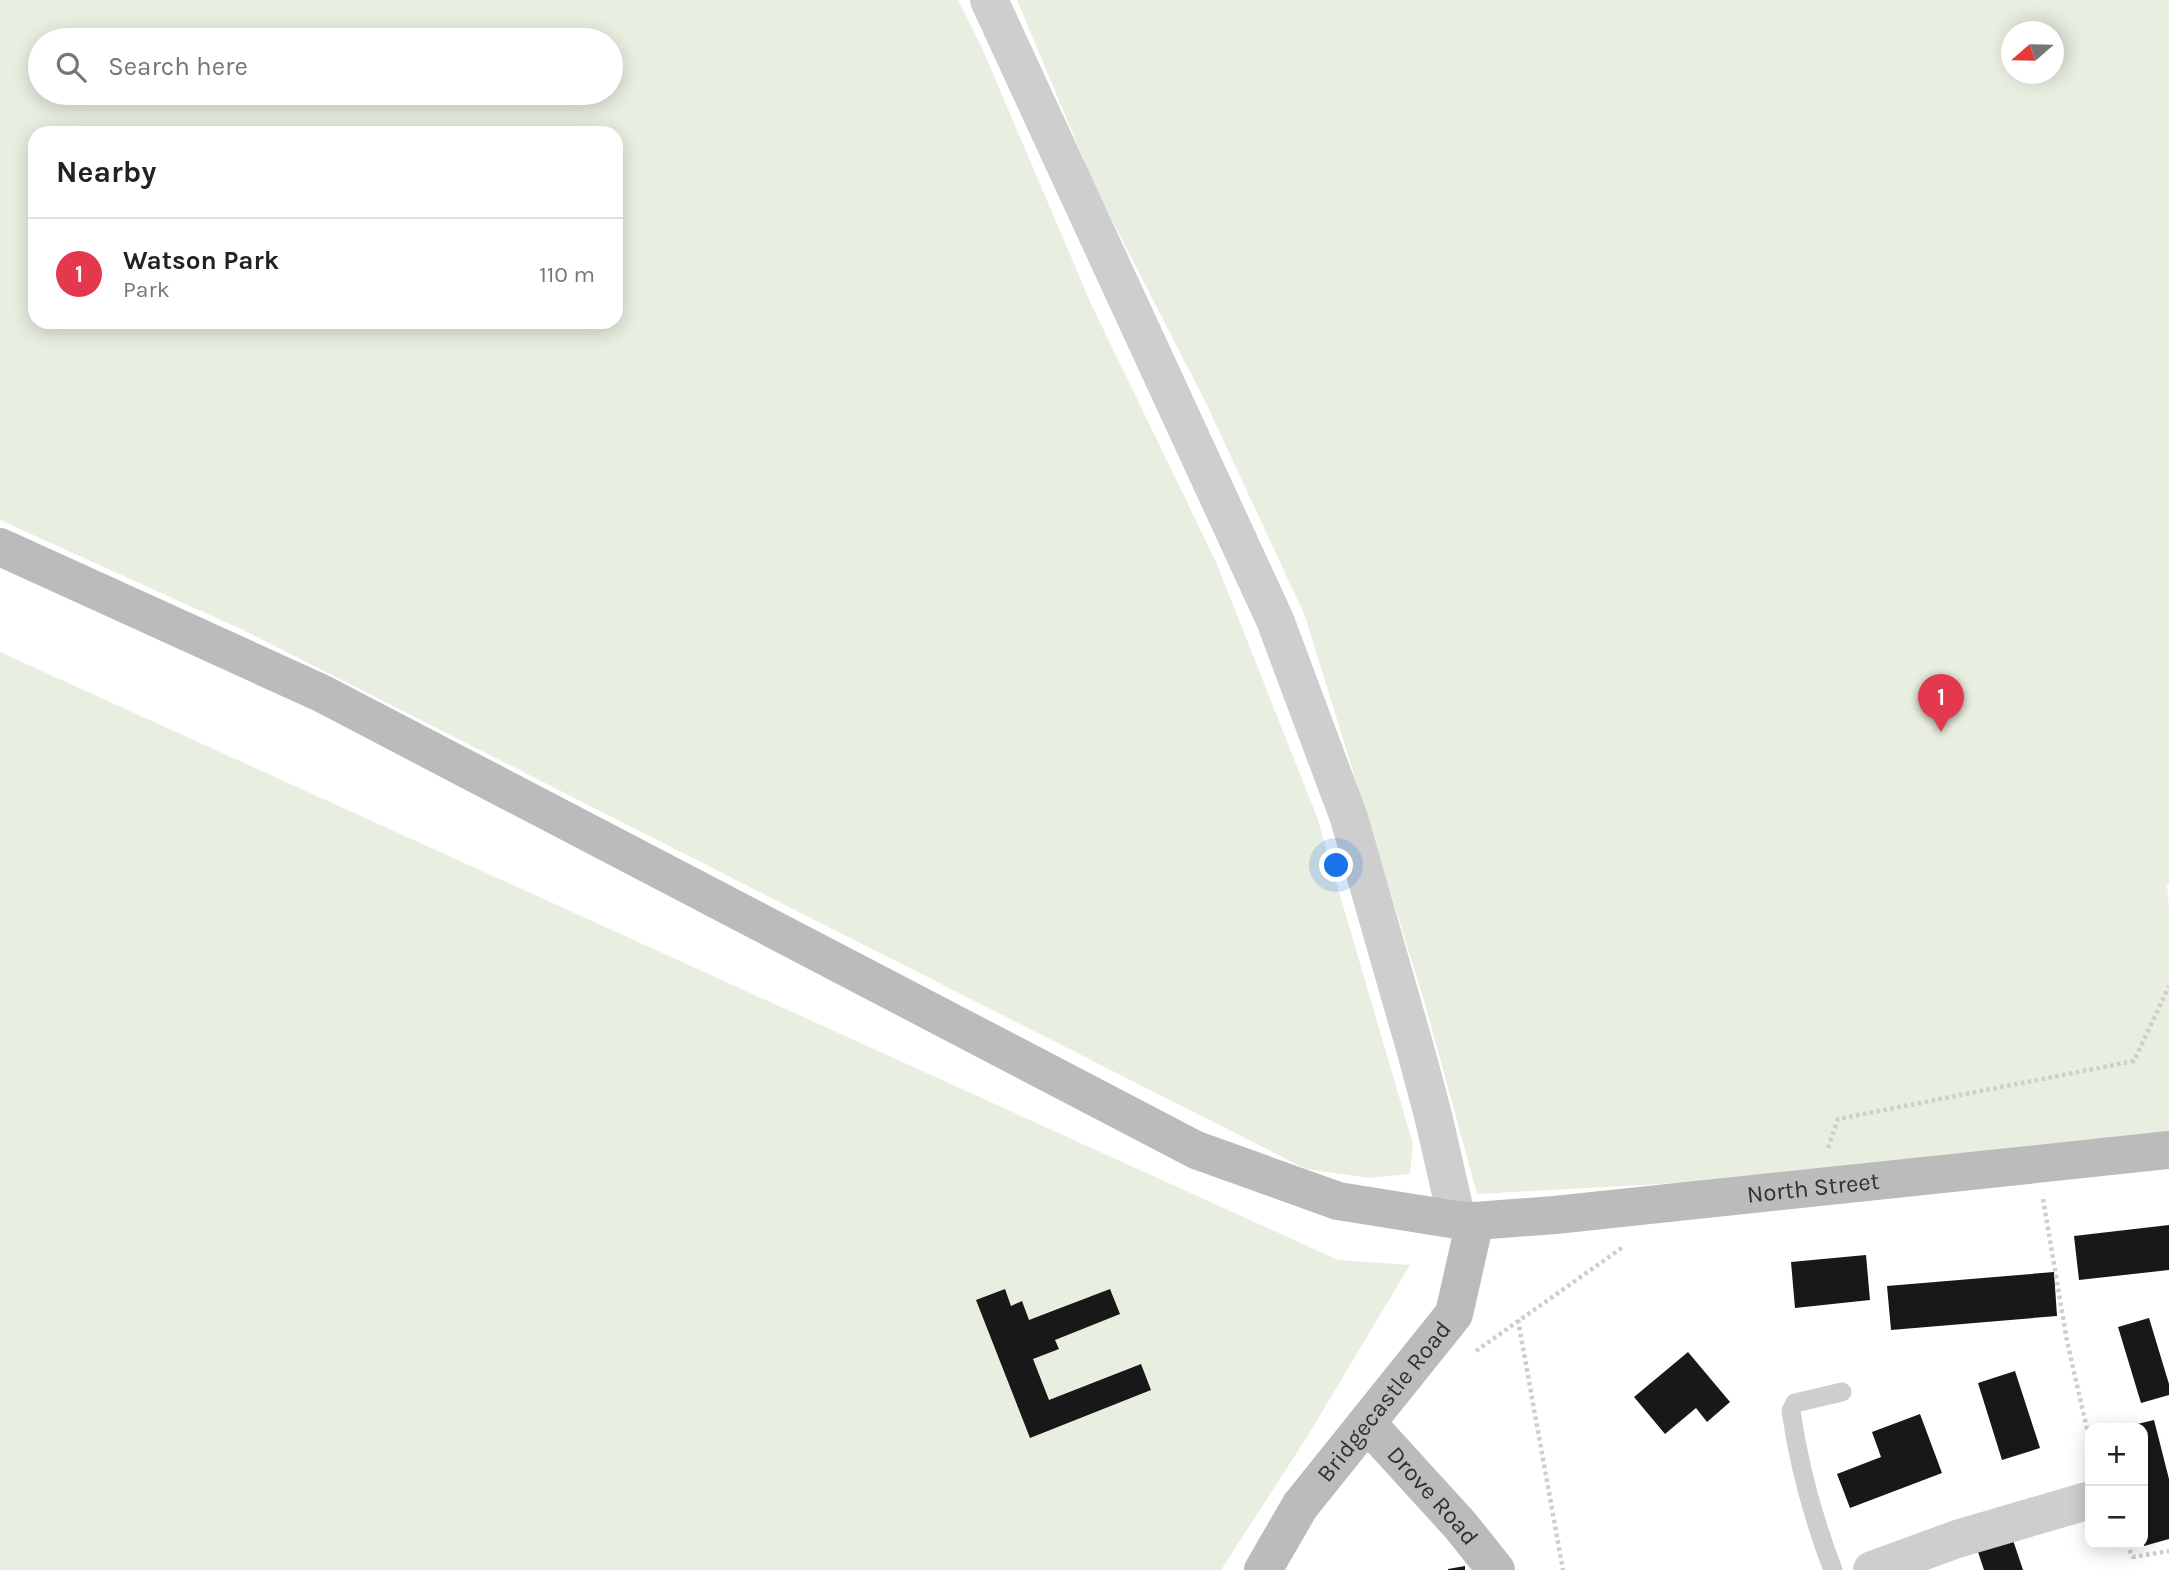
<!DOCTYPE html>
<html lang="en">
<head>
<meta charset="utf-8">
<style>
	body { margin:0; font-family:Karla,sans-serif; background:#f2f2f2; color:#222 }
	.controls { position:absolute; right:21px; bottom:21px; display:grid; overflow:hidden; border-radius:14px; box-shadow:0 4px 18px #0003 }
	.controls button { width:63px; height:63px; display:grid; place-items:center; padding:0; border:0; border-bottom:2px solid #e0e0e0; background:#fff; color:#222; font:35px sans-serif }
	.compass { position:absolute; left:2001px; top:21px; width:63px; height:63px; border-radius:50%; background:#fff; box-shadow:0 4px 18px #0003; rotate:250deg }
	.you { position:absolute; left:1337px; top:866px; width:24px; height:24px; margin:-18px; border:5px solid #fff; border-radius:50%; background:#1a73e8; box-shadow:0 0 0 10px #1a73e833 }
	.badge { display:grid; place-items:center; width:46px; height:46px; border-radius:50%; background:#e4384e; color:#fff; font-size:23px; font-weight:700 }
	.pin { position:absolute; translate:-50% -58px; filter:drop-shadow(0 2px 4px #0008) }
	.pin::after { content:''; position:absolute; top:37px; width:24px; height:21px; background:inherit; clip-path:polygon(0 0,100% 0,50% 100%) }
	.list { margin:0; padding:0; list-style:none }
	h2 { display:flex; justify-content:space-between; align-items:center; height:91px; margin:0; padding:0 28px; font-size:30px }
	h2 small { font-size:23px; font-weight:400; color:#767676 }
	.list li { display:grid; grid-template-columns:46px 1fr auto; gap:21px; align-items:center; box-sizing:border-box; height:112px; padding:0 28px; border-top:2px solid #e0e0e0 }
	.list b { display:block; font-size:26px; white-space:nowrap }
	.list p { margin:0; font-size:23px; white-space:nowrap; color:#767676 }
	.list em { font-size:23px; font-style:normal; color:#767676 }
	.icon { flex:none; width:38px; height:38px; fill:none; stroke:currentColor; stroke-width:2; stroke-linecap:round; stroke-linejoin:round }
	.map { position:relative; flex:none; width:2169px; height:1570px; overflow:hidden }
	.search { position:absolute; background:#fff; box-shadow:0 4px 18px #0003; left:28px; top:28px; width:595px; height:77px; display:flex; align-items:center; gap:18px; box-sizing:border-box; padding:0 24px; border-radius:38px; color:#767676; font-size:26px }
	.panel { position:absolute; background:#fff; box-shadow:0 4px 18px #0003; left:28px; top:126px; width:595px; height:203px; border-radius:21px }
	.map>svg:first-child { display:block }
	.green { fill:#e8eee0; fill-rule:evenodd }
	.building { fill:#181818 }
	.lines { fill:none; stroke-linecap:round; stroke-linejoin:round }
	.path { stroke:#cecece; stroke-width:4.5; stroke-dasharray:3.5 3.5; stroke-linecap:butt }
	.lane { stroke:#cecece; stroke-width:19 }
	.street { stroke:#cecece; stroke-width:38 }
	.secondary { stroke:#bbb; stroke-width:38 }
	.labels { text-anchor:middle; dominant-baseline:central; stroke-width:7; stroke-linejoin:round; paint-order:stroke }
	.street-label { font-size:24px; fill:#313131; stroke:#fff }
</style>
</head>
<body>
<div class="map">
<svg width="2169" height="1570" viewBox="0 0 2169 1570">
	<rect width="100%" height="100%" fill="#fff"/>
	<path class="green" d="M0,0h958l24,48 110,258 124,256 101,255 96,327 -3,30 -40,4 -64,-9 -1063,-539 -243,-110zM40,40h571v53h-571zM35,133h581v189h-581z
		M1017,0h1152v884l-2,1 2,23v224l-418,47 -274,15 -52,-190 -120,-388 -99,-213 -110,-214zM2011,32h43v42h-43z
		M0,652l1338,608 72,5 -103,172 -86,133h-1221z"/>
	<path class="building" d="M2169,1225v45l-90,10 -5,-44z
		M1866,1255l4,45 -75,8 -4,-46z
		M2054,1272l3,44 -166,14 -4,-44z
		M1005,1289l6,17 11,-5 7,19 81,-31 10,25 -65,26 4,9 -26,10 16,41 92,-36 10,26 -121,48 -54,-138z
		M2149,1318l20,66v11l-28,8 -23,-76z
		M1688,1352l42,50 -23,20 -11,-14 -31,26 -31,-37z
		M2015,1371l25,77 -38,12 -24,-77z
		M1920,1414l22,59 -92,35 -13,-34 44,-17 -9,-25z
		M2154,1420l15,59v60l-25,7 -1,-118 -18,-1z
		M2013,1540l10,30h-39l-6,-18z
		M1465,1566v4h-17v-1z"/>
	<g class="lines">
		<path class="path" d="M1828,1148l10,-29 296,-58 35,-75
			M2043,1199l24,142 23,101
			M1518,1320l45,250
			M1476,1351l147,-104
			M2126,1544l7,13 36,-6"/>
		<path class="lane" d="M1833,1570c-20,-52 -34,-104 -42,-159l4,-8 47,-11"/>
		<path class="street" d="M989,0l286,620 74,198 66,230 18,67 24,105
			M1872,1570l85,-31 133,-39"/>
		<g class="secondary">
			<path id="s1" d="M0,547l321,146 875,457 142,51 119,19 18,1 80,-6 614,-65"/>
			<path id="s2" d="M1367,1423l93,102 36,45"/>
			<path id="s3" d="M1263,1570l37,-64 154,-192 21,-93"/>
		</g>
	</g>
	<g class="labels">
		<g class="street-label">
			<text stroke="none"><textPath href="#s1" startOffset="1969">North Street</textPath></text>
			<text stroke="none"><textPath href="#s3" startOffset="208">Bridgecastle Road</textPath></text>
			<text stroke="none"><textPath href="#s2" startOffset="98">Drove Road</textPath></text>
		</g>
	</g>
</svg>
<div class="controls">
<button>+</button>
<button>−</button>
</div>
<svg class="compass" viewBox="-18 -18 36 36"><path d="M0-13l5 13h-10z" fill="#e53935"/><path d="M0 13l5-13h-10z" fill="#767676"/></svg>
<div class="you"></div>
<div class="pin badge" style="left:1941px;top:732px">1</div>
<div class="search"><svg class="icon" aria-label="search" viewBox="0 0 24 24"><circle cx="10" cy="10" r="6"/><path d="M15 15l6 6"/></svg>Search here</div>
<section class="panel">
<h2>Nearby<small></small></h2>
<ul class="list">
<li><span class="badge">1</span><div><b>Watson Park</b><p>Park</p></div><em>110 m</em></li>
</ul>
</section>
</div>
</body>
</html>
